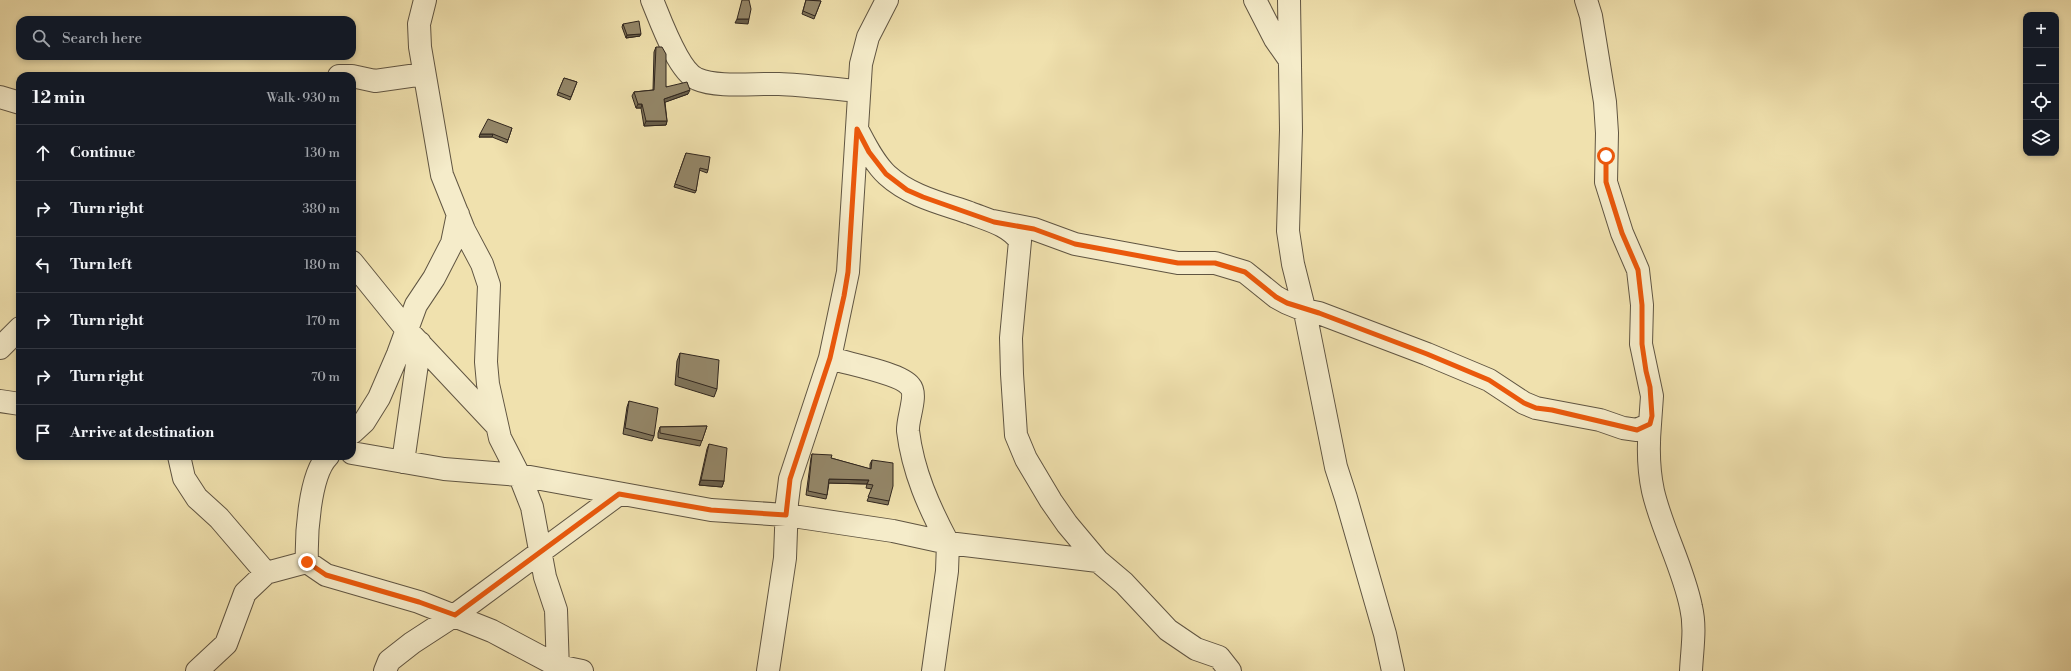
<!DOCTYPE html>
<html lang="en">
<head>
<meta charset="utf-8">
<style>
	body { margin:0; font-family:"Libre Bodoni",serif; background:#20242c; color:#f1f3f6 }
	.controls { position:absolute; right:12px; top:12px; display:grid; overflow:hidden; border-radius:8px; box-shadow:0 2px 6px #0003 }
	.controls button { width:36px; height:36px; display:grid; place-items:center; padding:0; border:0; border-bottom:1px solid #363941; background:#171b24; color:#f1f3f6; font:20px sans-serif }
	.stop { position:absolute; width:12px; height:12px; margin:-9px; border:3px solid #ea580c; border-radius:50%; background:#fff }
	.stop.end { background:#ea580c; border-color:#fff; box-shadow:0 1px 4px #0008 }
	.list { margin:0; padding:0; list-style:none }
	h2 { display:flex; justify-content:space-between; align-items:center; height:52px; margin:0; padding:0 16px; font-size:17px }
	h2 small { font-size:13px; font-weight:400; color:#9ea1a6 }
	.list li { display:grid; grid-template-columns:26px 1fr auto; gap:12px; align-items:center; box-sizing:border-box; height:56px; padding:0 16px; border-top:1px solid #363941 }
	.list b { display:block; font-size:15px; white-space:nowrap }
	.list em { font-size:13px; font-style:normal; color:#9ea1a6 }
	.icon { flex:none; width:22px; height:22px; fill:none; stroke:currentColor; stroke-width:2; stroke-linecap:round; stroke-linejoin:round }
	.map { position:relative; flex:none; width:2071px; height:671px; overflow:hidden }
	.search { position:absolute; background:#171b24; box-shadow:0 2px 6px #0003; left:16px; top:16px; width:340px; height:44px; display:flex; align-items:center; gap:10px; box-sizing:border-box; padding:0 14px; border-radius:12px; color:#9ea1a6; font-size:15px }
	.panel { position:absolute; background:#171b24; box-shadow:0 2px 6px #0003; left:16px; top:72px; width:340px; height:388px; border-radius:12px }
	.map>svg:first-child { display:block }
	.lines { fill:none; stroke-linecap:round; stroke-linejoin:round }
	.minor-casing { stroke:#605542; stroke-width:24 }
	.minor { stroke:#f5ecca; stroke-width:22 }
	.wall { fill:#7f745a; stroke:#30261e }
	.shaded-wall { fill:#685e4a; stroke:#30261e }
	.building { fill:#948769; stroke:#30261e }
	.route { stroke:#ea580c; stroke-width:5 }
</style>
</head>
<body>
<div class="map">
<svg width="2071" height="671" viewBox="0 0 2071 671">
	<rect width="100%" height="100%" fill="#f0e1ae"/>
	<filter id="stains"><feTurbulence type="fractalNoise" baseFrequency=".005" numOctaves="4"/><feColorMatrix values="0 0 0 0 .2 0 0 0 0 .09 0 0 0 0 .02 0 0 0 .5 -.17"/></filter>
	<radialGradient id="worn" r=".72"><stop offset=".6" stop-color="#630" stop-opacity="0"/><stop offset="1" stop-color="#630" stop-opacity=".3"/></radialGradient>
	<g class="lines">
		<g class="minor-casing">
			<path id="minor" d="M425,0l-6,24 1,23 22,128 22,55 18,34 7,21 -3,77 2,22 12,54 21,41 11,28 13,70 11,33 2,61
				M652,0c8,19 26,71 45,79 20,9 59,4 82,5 27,1 53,5 80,7
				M1255,0l20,39 14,20
				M1289,0l2,130 -3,101 5,33 12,48 31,155 10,31 39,136 8,37
				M339,76h13l23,5 49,-7
				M0,97l20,6
				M857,129c8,15 17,34 30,46 23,21 54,28 83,38 18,7 39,12 50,28l-9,97 1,36 4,61 10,24 25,42 16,23 31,37 26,22 44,47 28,19 23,8 11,14
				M993,221l41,8 41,15 103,19h37l30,9 31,25 11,6 17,7 15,3 108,41 62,26 35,23 12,5 64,12 23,8 14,2 13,-6 2,-28 -11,-52 1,-39 -4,-35 -16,-37 -16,-51 1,-49 -2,-31 -14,-86 -5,-16
				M352,262l55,68 90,96
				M0,348l20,-20
				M830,358c18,6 70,15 80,28 8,9 -3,33 -2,45 5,41 21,76 40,112l150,18
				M0,401l20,3
				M1650,424c-2,23 -2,44 3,67 9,39 30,76 38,116 5,21 1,42 0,64
				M352,433l12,-11 15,-24 19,-44 18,-49 18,-27 18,-35 6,-29
				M352,453l92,16 75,6 192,35 75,5 107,16 55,12 -1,28 -14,100
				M179,456l5,22 13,20 22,20 47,55
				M328,456c-19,19 -22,81 -21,106l19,13 93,27 73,29 66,35 24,5
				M403,462l17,-119
				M197,671l29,-27 19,-51 21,-20 41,-11
				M385,671l4,-10 23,-18 43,-28 164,-121
				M768,671l17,-113 2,-55 3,-24 40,-121 18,-86 13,-208 7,-27 19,-37"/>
		</g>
		<use href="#minor" class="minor"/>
	</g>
	<path class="wall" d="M806,0l15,1 -7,18 -12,-5z
		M623,24l17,12 -14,2 -4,-11z
		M656,47l10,40 22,7 -23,8 2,19 -1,4 -22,1 -3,-18h-5l-4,-12 2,-4 19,-2 1,-38z
		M564,78l13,4 -7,18 -13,-5z
		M512,128l-5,15 -15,-6h-13z
		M686,153l22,17 -1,3 -8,-3 -3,21 -1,2 -21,-6z
		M680,353l37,36 -3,8 -39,-12 2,-24z
		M629,401l25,35 -2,5 -29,-7 4,-27z
		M707,426l-7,20 -42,-8v-5l2,-6z
		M709,444l15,37 -2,6 -23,-2 8,-36z
		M812,454l19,4 39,11v-5l2,-4 17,41 -1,4 -21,-4 5,-12 -6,-1 1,-4 -38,-1 -2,12 -1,4 -20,-4 5,-37z"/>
	<path class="shaded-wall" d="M737,19h12l-1,5 -13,-1z
		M641,34l-1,2 -14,2 1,-3z
		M690,90l-2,4 -25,9 1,-4z
		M638,104h4l-1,4h-5z
		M646,121h21l-1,4 -22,1z
		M480,134h13l-1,3h-13z
		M829,479l40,1 -2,4 -39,-1z
		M701,480l23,1 -2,6 -23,-2z"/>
	<path class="building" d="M742,0h7l2,9 -2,10h-12z
		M806,0l15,1 -6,15 -12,-5z
		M639,21l2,13 -14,1 -4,-11z
		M656,47h6l4,7v33l21,-5 3,8 -26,9 3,22h-21l-4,-17h-4l-4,-12 20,-2z
		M564,78l13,4 -6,15 -13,-5z
		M488,119l24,9 -4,12 -15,-6h-13z
		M686,153l24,4 -2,13 -8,-2 -4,23 -21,-7z
		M680,353l39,7 -2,29 -39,-12z
		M629,401l29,7 -4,28 -29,-8z
		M707,426l-5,15 -42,-8v-6z
		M709,444l18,4 -3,33 -23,-1z
		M812,454l20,1 -1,3 40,11 1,-9 21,3v23l-4,15 -21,-4 5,-12 -6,-1 2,-4 -40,-1 -2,16 -19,-4z"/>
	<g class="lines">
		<path class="route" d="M307,562l19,13 93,27 36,13 164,-121 92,16 75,5 4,-36 40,-121 14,-62 4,-24 9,-143 12,23 17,22 21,16 16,7 71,25 40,7 41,15 103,19h37l30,9 31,25 11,6 32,10 108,41 62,26 35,23 12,5 16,2 85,20 13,-6 2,-8 -2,-29 -4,-16 -4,-27v-39l-4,-35 -16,-37 -16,-51v-26"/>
	</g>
	<rect width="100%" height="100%" filter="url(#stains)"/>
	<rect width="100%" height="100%" fill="url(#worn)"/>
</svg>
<div class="controls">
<button>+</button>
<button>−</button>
<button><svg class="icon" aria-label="locate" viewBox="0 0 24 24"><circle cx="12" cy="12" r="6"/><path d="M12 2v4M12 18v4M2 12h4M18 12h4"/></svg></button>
<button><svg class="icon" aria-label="layers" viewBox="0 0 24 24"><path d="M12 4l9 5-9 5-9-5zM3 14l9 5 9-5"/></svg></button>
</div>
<div class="stop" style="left:1606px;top:156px"></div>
<div class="stop end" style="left:307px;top:562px"></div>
<div class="search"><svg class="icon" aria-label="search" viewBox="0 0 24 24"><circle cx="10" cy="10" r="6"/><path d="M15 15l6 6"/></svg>Search here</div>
<section class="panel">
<h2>12 min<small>Walk · 930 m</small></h2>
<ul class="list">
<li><svg class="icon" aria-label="ahead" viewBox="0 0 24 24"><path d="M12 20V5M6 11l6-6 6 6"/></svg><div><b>Continue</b></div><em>130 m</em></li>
<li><svg class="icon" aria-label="right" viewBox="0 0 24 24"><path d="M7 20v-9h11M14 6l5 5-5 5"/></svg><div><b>Turn right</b></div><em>380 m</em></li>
<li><svg class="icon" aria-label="left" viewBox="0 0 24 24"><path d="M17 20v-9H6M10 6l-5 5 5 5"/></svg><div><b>Turn left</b></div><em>180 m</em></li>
<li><svg class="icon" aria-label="right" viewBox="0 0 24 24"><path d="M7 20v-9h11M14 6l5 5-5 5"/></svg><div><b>Turn right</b></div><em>170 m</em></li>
<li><svg class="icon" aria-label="right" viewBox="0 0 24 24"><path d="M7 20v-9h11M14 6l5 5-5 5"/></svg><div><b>Turn right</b></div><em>70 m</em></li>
<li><svg class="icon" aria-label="arrive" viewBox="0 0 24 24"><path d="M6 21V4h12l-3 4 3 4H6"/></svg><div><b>Arrive at destination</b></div></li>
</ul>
</section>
</div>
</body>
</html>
